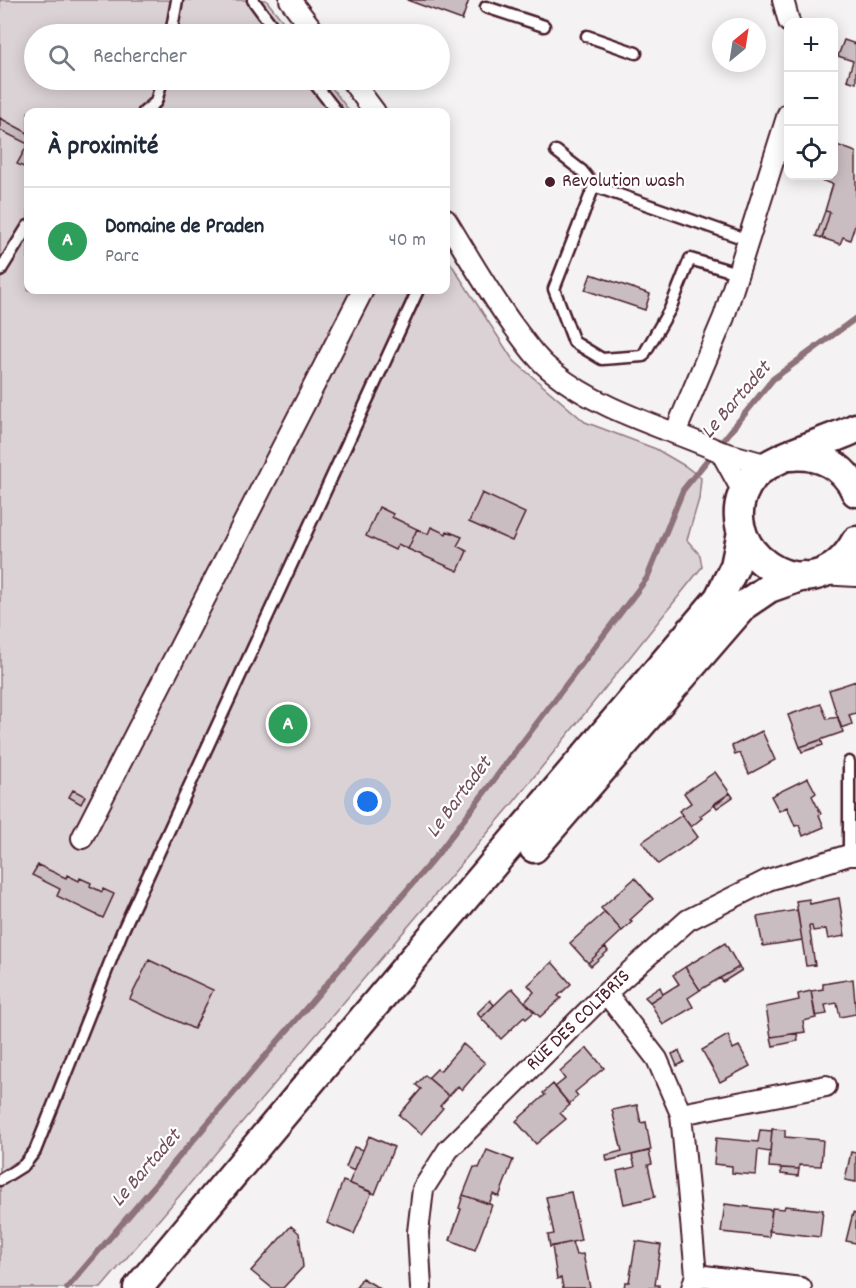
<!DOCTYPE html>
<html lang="fr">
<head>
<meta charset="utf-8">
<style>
	body { margin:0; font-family:Dekko,sans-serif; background:#f6f6f7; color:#1f2937 }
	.controls { position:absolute; right:18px; top:18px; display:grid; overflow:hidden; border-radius:12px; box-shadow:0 3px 15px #0003 }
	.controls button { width:54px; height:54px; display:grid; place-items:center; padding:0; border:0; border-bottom:2px solid #e0e1e3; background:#fff; color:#1f2937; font:30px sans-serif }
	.compass { position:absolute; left:712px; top:18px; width:54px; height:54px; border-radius:50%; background:#fff; box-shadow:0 3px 15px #0003; rotate:30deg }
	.you { position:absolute; left:368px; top:802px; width:21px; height:21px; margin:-15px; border:4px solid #fff; border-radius:50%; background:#1a73e8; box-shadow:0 0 0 9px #1a73e833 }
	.badge { display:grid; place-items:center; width:39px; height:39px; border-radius:50%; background:#d93025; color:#fff; font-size:20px; font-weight:700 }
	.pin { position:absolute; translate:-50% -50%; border:3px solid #fff; box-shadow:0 2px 6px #0006 }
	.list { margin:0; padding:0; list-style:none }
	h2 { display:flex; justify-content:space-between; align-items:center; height:78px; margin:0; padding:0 24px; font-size:26px }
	h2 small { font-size:20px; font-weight:400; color:#747a83 }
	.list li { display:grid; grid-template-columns:39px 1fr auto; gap:18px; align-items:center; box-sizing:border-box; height:108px; padding:0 24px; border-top:2px solid #e0e1e3 }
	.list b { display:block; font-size:22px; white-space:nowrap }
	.list p { margin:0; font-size:20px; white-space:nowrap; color:#747a83 }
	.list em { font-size:20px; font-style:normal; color:#747a83 }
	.icon { flex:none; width:33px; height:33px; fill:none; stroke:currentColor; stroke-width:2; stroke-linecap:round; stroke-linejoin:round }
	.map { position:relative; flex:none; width:856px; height:1288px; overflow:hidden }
	.search { position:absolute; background:#fff; box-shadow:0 3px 15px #0003; left:24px; top:24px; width:426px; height:66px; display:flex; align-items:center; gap:15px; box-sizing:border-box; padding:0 21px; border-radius:33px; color:#747a83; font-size:22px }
	.panel { position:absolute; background:#fff; box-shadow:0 3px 15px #0003; left:24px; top:108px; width:426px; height:186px; border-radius:12px }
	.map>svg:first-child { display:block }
	.green { fill:#dbd2d5; stroke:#927880; stroke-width:1.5 }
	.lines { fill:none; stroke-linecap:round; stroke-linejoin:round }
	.stream { stroke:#8d727a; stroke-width:6 }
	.building { fill:#cabdc1; stroke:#4a1f2b; stroke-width:1.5 }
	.service-casing { stroke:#4a1f2b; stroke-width:15 }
	.minor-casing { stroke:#4a1f2b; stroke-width:24 }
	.secondary-casing { stroke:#4a1f2b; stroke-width:33 }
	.service { stroke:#fff; stroke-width:10 }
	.minor { stroke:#fff; stroke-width:20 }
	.secondary { stroke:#fff; stroke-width:28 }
	.poi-dot { fill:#4a1f2b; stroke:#fff; stroke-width:2 }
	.labels { text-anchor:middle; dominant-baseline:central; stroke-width:4.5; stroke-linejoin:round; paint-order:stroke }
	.poi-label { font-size:20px; fill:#4a1f2b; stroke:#fff; text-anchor:start }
	.street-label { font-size:20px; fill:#4a1f2b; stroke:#fff }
	.water-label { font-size:21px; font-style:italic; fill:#714f59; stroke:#fff }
</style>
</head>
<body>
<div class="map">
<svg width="856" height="1288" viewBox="0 0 856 1288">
	<rect width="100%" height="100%" fill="#f4f2f2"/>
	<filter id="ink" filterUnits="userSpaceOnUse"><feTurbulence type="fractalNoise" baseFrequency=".0167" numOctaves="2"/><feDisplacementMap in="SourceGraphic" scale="12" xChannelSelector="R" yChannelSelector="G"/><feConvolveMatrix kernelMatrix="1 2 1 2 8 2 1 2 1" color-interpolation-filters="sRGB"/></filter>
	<g filter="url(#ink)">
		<path class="green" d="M0,0h266l27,34h-259v46h292l24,32h-322v178h418v-34l67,104 72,62 71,27 29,17 16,12 -2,21 -12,41 13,15 2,12 -189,236 -412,485h-101z"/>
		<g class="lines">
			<path class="stream" d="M67,1288l370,-433 210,-277 36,-88 90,-111 83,-61"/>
		</g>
		<path class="building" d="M407,0h62l-7,20z
			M844,40l12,4v39l-9,-3 6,-19 -15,-5z
			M0,118l28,15v30l-2,5 -9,-4 11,-20 -28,-14z
			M834,144l22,8v70l-6,18 -7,-3 -3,7 -18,-6 8,-26 -5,-1 8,-27 -25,-8h26z
			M825,211l5,1 -8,26 -6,-2z
			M591,274l59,20 -5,16 -60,-20z
			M482,493l43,20 -13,28 -43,-19z
			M379,507l14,7 -1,3 25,12 -9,20 -10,-5 -3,6 -29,-14z
			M431,527l15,7 1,-3 15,6 -5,9 10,5 -9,20 -50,-22 9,-20 11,5z
			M856,681v32l-7,2 3,9 -11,4 -12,-38z
			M821,704l6,15 11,-2 5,15 -43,15 -12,-32z
			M762,731l13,29 -26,14 -9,-21 -5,2 -3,-9z
			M821,740l2,5 -21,7 -2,-5z
			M715,772l15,21 -30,23 2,2 -11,9 -12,-16 12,-8 -7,-10z
			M808,778l8,15 -4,3 9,18 -2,1 5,12 -21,9 -4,-11 -4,1 -8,-19 -8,4 -8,-15z
			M73,790l12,6 -4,8 -12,-7z
			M730,793l3,4 -16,11 -3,-4z
			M682,815l16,22 -40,27 -16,-22z
			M38,865l28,13 1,-3 12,6 1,-3 11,5 -1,3 12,6 1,-3 11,5 -11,24 -46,-22 3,-7 -28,-14z
			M635,878l18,21 -23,21 2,2 -10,9 -21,-23z
			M839,898l6,38 -17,3 -2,-10 -13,2 -1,-5h-3l6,39 -9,1 -10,-65 13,-2 1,5z
			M797,910l5,30 -39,6 -6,-29z
			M605,912l17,19 -34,32 -18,-20z
			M725,943l14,24 -39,23 -15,-23z
			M605,947l3,4 -17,15 -3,-3z
			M149,960l64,30 -19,39 -64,-30z
			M552,962l19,22 -13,12 3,2 -21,19 -15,-15 9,-10 -6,-7z
			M685,967l15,23 -12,8 5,9 -30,18 -13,-23 29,-18 -6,-9z
			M739,967l3,3 -19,12 -3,-4z
			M853,979l3,35 -16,3 -3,-14 -12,2 2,9 -12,2 -4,-25 12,-2v-5z
			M660,987l3,7 -13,8 -5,-5z
			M512,988l22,24 -8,7 -2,-2 -23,22 -20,-21z
			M811,991l5,27 -13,3 2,11 -34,5 -5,-30 33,-7 -1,-6z
			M490,1000l4,5 -13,13 -4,-5z
			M797,1033l1,8 -25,5 -2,-9z
			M728,1035l5,14 6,-3 11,20 -30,16 -18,-32z
			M463,1044l22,19 -23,27 -4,-4 -9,10 -21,-18 9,-9 3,2z
			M587,1048l17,20 -29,24 3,4 -9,8 -14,-17 10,-8 -5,-7z
			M679,1051l5,11 -7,4 -5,-12z
			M425,1075l24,21 -9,10 3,2 -22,26 -22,-19 22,-26 -5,-4z
			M553,1084l17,21 -10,8 6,6 -30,25 -20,-23 29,-26 -2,-2z
			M637,1105l4,18 5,-1 5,28 -44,11 -1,-6 16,-4 -10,-41z
			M772,1129l13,1v7l38,3 -2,26 -22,-1v4l-30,-2z
			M760,1130l12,1 -2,21 -12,-2 -2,25 -24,-2v-7l-18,-2 2,-26 42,4z
			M369,1136l25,11 -19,47 -26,-11z
			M354,1147l9,3 -9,21 -8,-4z
			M487,1150l26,10 -14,37 -6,-3 -4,10 -26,-9 11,-28 5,1z
			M649,1151l3,13 -4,1 7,32 -31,7 -7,-33 18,-4 -3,-12z
			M851,1152l5,1v29l-11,-2z
			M781,1168l18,1 -1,7 -17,-2z
			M343,1181l29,11 -18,42 -27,-11z
			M571,1192l10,48 -31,7 -2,-12 6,-1 -8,-37z
			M463,1195l29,10 -17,45 -25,-10 11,-31 -2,-1z
			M725,1204l47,6 -3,27 -48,-5z
			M785,1206l38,4 -3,27 -51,-6 3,-23 12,1z
			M853,1213l3,1v29l-10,-2z
			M291,1226l8,7 4,34 -20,21h-11l-21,-17z
			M636,1241l25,4 -6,40h4v3h-35l1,-6h4z
			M572,1242l4,13 7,-1 7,34h-27l-2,-10 -4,1 -5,-33z
			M362,1278l17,10h-23z"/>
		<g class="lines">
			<g class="service-casing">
				<path id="service" d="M253,0l25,34
					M486,7l58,19
					M171,34l6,-34
					M587,36l49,17
					M312,80l25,32
					M144,112l12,-10 6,-22
					M556,151l26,20 12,15 154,54
					M594,186l-40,103 20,53 28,17 41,-3 27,-47 20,-50 47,14
					M0,271l28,-45
					M849,855v-93
					M0,1180l24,-15 11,-14 87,-219 296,-642"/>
			</g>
			<g class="minor-casing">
				<path id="minor" d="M290,0l26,34
					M783,0l6,22
					M351,80l24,32
					M446,220c22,36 43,73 68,107 12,16 23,33 39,45 49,40 112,55 168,80
					M675,433l49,-116 64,-203
					M744,494l-23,-42 47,13
					M820,574l36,2
					M82,838l281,-548
					M606,993l51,66 24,55 15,161 -4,13
					M681,1114l145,-28
					M696,1275l105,13
					M421,1288l-3,-56 5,-43 25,-39 158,-157 82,-73 80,-40 81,-25h7"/>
			</g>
			<g class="secondary-casing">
				<path id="secondary" d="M856,428c-27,14 -85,28 -103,49 -53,66 57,148 103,64
					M790,456c29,-3 54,9 66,36
					M534,848l210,-243 25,-17 34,-12
					M138,1288l280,-335 301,-355 16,-32 7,-34"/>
			</g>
			<use href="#service" class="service"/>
			<use href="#minor" class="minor"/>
			<use href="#secondary" class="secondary"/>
		</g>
	</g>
	<circle class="poi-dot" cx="550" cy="182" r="6"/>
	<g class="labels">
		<g class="poi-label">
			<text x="562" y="182">Revolution wash</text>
		</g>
		<g class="street-label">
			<text transform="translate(579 1021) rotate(-44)">RUE DES COLIBRIS</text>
		</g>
		<g class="water-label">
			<text transform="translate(737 401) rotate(-49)">Le Bartadet</text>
			<text transform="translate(460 798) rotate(-53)">Le Bartadet</text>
			<text transform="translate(147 1169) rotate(-49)">Le Bartadet</text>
		</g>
	</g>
</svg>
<div class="controls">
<button>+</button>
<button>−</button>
<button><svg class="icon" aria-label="locate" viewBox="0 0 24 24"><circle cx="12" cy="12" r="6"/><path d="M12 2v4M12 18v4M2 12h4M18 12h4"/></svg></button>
</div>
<svg class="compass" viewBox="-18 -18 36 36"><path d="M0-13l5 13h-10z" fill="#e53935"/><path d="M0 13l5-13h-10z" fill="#747a83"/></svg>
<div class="you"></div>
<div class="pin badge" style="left:288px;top:724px;background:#2e9e5b">A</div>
<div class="search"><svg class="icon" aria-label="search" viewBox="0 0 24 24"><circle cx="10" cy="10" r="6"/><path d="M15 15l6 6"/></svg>Rechercher</div>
<section class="panel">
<h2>À proximité<small></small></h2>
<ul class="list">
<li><span class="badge" style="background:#2e9e5b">A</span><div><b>Domaine de Praden</b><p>Parc</p></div><em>40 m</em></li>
</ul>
</section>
</div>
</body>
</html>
